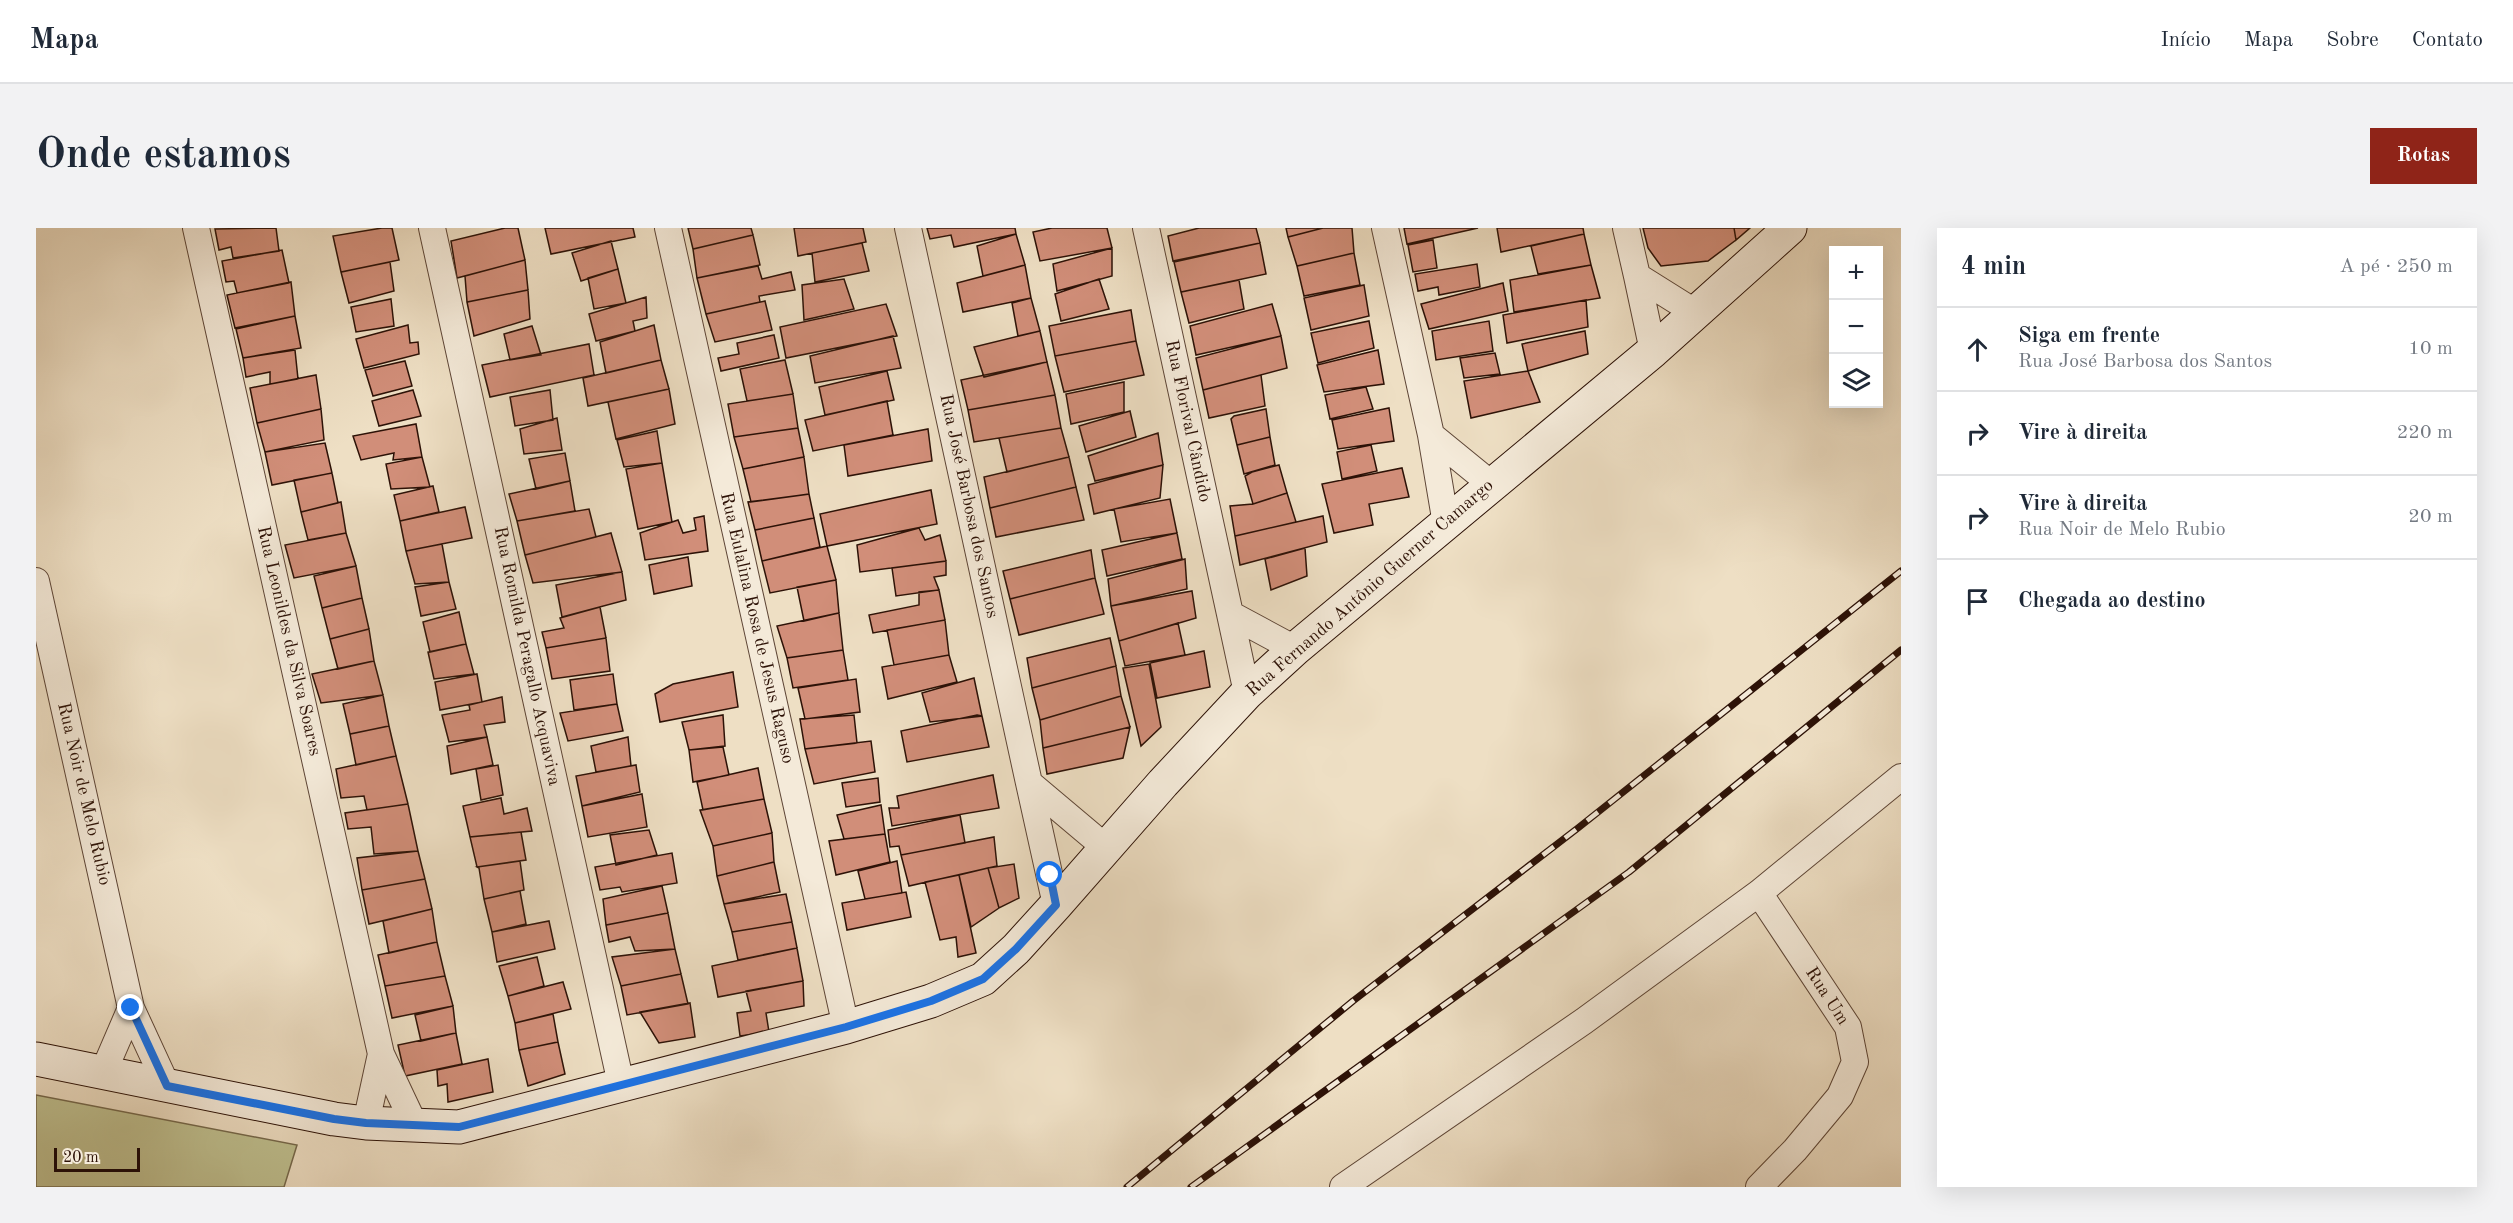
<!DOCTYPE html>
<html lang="pt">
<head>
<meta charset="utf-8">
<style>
	body { margin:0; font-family:"Old Standard TT",serif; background:#f2f2f3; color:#1f2937 }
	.controls { position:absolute; right:18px; top:18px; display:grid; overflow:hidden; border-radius:0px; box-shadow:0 6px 24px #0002 }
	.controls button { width:54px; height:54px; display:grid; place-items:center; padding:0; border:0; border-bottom:2px solid #e0e1e3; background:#fff; color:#1f2937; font:30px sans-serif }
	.scale { position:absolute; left:18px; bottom:15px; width:86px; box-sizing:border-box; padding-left:6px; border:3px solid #2d1207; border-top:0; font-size:16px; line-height:21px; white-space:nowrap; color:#2d1207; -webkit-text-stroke:4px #f4ead9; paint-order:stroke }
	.stop { position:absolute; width:18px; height:18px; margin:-14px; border:4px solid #1a73e8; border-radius:50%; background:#fff }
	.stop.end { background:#1a73e8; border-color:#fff; box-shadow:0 2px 6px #0008 }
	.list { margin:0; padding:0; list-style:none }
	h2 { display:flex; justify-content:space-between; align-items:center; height:78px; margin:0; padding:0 24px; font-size:26px }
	h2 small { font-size:20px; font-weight:400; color:#747a83 }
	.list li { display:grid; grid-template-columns:39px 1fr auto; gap:18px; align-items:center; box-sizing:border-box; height:84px; padding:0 24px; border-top:2px solid #e0e1e3 }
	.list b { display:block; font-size:22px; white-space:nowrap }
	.list p { margin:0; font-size:20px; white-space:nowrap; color:#747a83 }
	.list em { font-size:20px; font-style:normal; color:#747a83 }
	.icon { flex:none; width:33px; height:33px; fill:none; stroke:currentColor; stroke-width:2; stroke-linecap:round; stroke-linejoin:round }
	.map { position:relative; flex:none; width:1865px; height:959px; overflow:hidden; border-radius:0px }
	header { display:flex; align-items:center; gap:36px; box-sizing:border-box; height:84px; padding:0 30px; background:#fff; border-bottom:2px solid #e0e1e3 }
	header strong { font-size:28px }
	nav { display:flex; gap:33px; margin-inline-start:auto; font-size:21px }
	.intro { display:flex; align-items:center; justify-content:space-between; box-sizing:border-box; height:144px; padding:0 36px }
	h1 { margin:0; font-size:42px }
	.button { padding:15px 27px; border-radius:0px; background:#8f2418; color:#fff; font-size:21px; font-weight:700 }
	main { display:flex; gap:36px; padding:0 36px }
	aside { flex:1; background:#fff; border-radius:0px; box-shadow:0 6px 24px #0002 }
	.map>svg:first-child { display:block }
	.green { fill:#bfc090; stroke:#76694c; stroke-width:1.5 }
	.building { fill:#d18e79; stroke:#2d1207; stroke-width:1.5 }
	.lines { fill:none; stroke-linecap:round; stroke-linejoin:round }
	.street-casing { stroke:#5d4536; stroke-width:28 }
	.secondary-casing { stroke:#2d1207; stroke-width:35 }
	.street { stroke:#f4ead9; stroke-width:26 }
	.secondary { stroke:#f4ead9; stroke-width:33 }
	.rail-casing { stroke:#2d1207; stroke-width:7 }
	.rail { stroke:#f4ead9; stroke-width:4.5; stroke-dasharray:14; stroke-linecap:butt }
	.route { stroke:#1a73e8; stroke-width:8 }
	.labels { text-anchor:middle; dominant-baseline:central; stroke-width:6; stroke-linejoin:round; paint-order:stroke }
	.street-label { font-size:18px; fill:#2d1207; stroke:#f4ead9 }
</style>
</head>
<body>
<header>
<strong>Mapa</strong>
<nav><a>Início</a><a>Mapa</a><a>Sobre</a><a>Contato</a></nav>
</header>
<div class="intro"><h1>Onde estamos</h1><a class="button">Rotas</a></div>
<main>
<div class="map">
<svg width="1865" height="959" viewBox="0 0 1865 959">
	<rect width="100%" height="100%" fill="#eedfc4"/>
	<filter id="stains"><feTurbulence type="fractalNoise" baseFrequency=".00333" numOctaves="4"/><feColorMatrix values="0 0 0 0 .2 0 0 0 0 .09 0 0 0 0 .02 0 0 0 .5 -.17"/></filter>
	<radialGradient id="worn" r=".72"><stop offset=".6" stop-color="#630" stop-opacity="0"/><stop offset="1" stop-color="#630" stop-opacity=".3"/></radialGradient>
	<path class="green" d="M0,867l261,50 -13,42h-248z"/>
	<path class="building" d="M240,0l3,23 -46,7 -2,-11 -12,3 -4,-21z
		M346,0h10l7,32 -58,12 -8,-36z
		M469,0h13l7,32 -68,18 -6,-37z
		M509,0h88l2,9 -84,17z
		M652,0h63l2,7 -60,14z
		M758,0h69l3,14 -68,14z
		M891,0h88l1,6 -62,13 -3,-12 -21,4z
		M1016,0h55l5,20 -72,13 -7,-29z
		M1163,0h57l4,15 -87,18 -5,-25z
		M1250,0h37l-35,9z
		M1287,0h29l2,25 -57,13 -9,-29z
		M1368,0h74l-71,16z
		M1461,0h86l1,6 -83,18z
		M1607,0h91l2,12 -28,21 -47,5 -13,-18z
		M1698,0h16l-14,12z
		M980,6l9,31 -42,11 -6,-30z
		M1548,6l7,31 -53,9 -7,-28z
		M717,7l7,30 -63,13 -4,-29z
		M1397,12l4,28 -24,4 -5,-27z
		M575,13l7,28 -37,12 -9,-28z
		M826,15l7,28 -54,11 -3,-29z
		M1224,15l6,31 -85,18 -7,-30z
		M1076,20v28l-55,15 -4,-27z
		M246,22l7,33 -52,10 -3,-12 -8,1 -4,-21z
		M1318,25l6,32 -56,11 -7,-30z
		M489,32l3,30 -61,12 -2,-26z
		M354,34l4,29 -45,12 -8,-31z
		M1441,36l3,23 -41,8 -1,-8 -20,4 -3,-17z
		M989,37l6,33 -68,14 -6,-29z
		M1555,37l9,33 -86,14 -4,-32z
		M722,38l4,13 29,-7 4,18 -36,6 1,6 -54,12 -9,-36z
		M582,41l8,34 -32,6 -6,-31z
		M808,51l10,30 -50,11 -2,-35z
		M1063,51l10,30 -48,12 -6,-27z
		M1203,52l5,29 -55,14 -8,-31z
		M255,54l4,34 -60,12 -8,-33z
		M1467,55l5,28 -79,18 -8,-25z
		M1328,57l5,31 -58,14 -7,-32z
		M492,62l2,29 -56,17 -7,-34z
		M610,69l1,21 -14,3 2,10 -39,10 -7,-27z
		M995,70l9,33 -22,5 -6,-33z
		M355,71l3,27 -38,6 -5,-25z
		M1550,72l2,27 -81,16 -4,-28z
		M729,73l7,29 -57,12 -9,-28z
		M850,76l11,32 -111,22 -6,-31z
		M1236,76l9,32 -85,19 -6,-29z
		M1095,82l5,31 -81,15 -6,-30z
		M259,88l6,32 -58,10 -7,-29z
		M1333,93l5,27 -56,15 -7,-30z
		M1453,93l4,30 -57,9 -4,-29z
		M372,97l2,18 8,-1 1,12 -55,14 -8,-29z
		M618,97l7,35 -55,13 -6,-31z
		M496,98l9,29 -31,5 -6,-26z
		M1004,103l7,31 -63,15 -10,-30z
		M1549,103l3,23 -60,17 -6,-27z
		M738,107l5,23 -58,13 -3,-13 21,-4 -2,-11z
		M857,108l8,32 -86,15 -5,-27z
		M1245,108l6,32 -84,22 -7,-32z
		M1100,113l8,34 -80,17 -9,-36z
		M553,116l5,31 -104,22 -8,-32z
		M259,122l3,29 -28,5v-12l-24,5 -3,-19z
		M1342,122l6,34 -60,8 -7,-27z
		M1459,125l5,21 -36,4 -4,-20z
		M625,132l8,29 -81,17 -5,-28z
		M749,132l8,34 -46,7 -7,-32z
		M369,133l7,25 -39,10 -8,-26z
		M1011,134l8,33 -87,15 -7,-30z
		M851,143l7,29 -69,15 -6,-28z
		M1492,143l12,31 -69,16 -7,-37z
		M280,147l5,34 -64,14 -7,-35z
		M1225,147l4,31 -56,12 -6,-28z
		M1088,154v30l-53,12 -5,-30z
		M1330,159l7,22 -43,10 -5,-24z
		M633,161l6,35 -59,15 -8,-37z
		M377,162l8,26 -42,10 -7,-25z
		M514,162l3,30 -38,6 -5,-29z
		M757,166l5,34 -64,9 -6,-33z
		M1019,167l6,33 -87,14 -6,-32z
		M851,173l6,34 -80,16 -8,-31z
		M1353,180l5,33 -56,8 -6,-29z
		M285,181l3,31 -59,12 -8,-29z
		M1230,181l4,28 -33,8 -6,-26 3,-3z
		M1094,183l6,26 -50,15 -7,-26z
		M521,190l5,32 -38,4 -4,-25z
		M380,196l6,33 -29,3 1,-7 -33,7 -8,-24z
		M762,200l6,29 -61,12 -9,-32z
		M1025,200l8,29 -62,15 -8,-34z
		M892,201l4,32 -84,15 -4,-31z
		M621,203l5,32 -38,4 -7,-27z
		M1122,205l5,32 -68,16 -7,-25z
		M1234,209l5,28 -31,9 -7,-29z
		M289,215l7,30 -60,12 -7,-33z
		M1335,217l6,26 -35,8 -5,-27z
		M529,225l5,28 -34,8 -7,-30z
		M386,229l8,30 -39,2 -5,-25z
		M768,229l5,37 -58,8 -8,-33z
		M1033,229l7,30 -86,21 -6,-31z
		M626,235l10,59 -34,7 -12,-60z
		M1127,237l-3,33 -66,16 -6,-29z
		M1243,237l8,28 -34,11 -8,-28 7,-4z
		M1366,240l7,29 -40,7 4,21 -39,8 -12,-49z
		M296,245l6,30 -37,9 -7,-32z
		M534,253l5,30 -58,10 -8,-27z
		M397,258l6,26 -39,9 -6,-26z
		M1040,259l8,33 -88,17 -6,-29z
		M895,262l6,34 -110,22 -7,-32z
		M1251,265l9,29 -61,14 -5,-30 23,-2z
		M773,266l5,24 -59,12 -7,-28z
		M1134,271l7,34 -56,9 -7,-33z
		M305,274l5,31 -38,7 -7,-28z
		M429,279l7,31 -66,13 -6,-30z
		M553,281l7,28 -71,18 -8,-34z
		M668,288l4,35 -63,9 -5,-27 38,-13 5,13 13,-3 -2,-12z
		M1287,288l4,26 -87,23 -5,-29z
		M778,290l6,29 -58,14 -7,-31z
		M883,300l6,12 15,-5 6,26 -86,11 -3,-27z
		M310,305l10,33 -62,12 -9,-33z
		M575,305l11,39 -89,11 -8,-28z
		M1141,305l5,26 -75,17 -5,-26z
		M406,316l7,38 -34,2 -9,-33z
		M791,318l9,34 -66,13 -8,-32z
		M1269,320l2,28 -36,14 -6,-31z
		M1055,322l4,28 -85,21 -7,-28z
		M652,329l4,29 -38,8 -5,-29z
		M1149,331l2,30 -76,17 -3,-27z
		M910,333v14l-12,2 5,13 -43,6 -4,-28z
		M320,338l6,32 -40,10 -8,-32z
		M586,344l4,28 -64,17 -6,-32z
		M1059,350l9,36 -85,21 -9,-36z
		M800,352l3,33 -35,8 -7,-34z
		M413,354l7,27 -35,7 -6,-29z
		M903,362l6,30 -72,13 -4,-18 50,-10v-13z
		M1156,363l4,27 -77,23 -8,-35z
		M326,370l7,31 -39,10 -8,-31z
		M564,379l6,31 -60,10 -4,-16 22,-4 -4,-10z
		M423,384l7,32 -36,8 -7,-30z
		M803,385l4,37 -56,8 -10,-32z
		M909,392l4,35 -55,10 -7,-35z
		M1142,395l7,32 -60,11 -6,-25z
		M333,401l5,32 -36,8 -8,-30z
		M570,410l4,33 -58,8 -6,-31z
		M1074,410l6,28 -84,22 -5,-30z
		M430,416l8,30 -40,5 -6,-27z
		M807,422l5,30 -55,8 -6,-30z
		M1168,423l6,36 -53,11 -7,-35z
		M913,427l8,27 -69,17 -6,-32z
		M338,433l9,34 -62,8 -9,-29z
		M1113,436l12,63 -20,19 -18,-78z
		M1080,438l5,30 -81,24 -8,-32z
		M697,444l5,35 -78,15 -5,-28 18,-10z
		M441,446l5,28 -42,8 -5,-28z
		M577,446l4,30 -43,6 -4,-30z
		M938,450l8,38 -52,6 -8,-29z
		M820,451l4,33 -55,7 -7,-31z
		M347,467l6,31 -39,8 -7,-30z
		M1085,468l9,31 -87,21 -3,-28z
		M466,469l3,25 -21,3 3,12 -38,5 -7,-27 28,-5 -1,-5z
		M581,476l6,27 -55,10 -8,-28z
		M687,487l2,31 -36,4 -7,-28z
		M818,487l3,28 -52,6 -5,-30z
		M941,487l5,1 7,31 -82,15 -6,-31z
		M353,498l7,30 -40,9 -6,-31z
		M1094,499l-7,31 -76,16 -4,-26z
		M451,509l6,28 -42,9 -4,-28z
		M592,509l3,29 -35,6 -5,-26z
		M835,513l4,31 -61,12 -9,-35z
		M687,519l6,28 -36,7 -4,-32z
		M360,528l12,48 -41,6 -3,-14 -23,2 -5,-29z
		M462,537l5,30 -22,5 -5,-31z
		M600,537l4,27 -58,14 -6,-30z
		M722,540l6,31 -61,11 -6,-28z
		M957,547l6,33 -107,18 -3,-18h10l-2,-12z
		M842,550l2,24 -34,5 -4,-24z
		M606,566l5,33 -59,10 -6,-31z
		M465,570l3,16 23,-6 5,23 -62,6 -7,-31z
		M728,571l8,34 -59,13 -13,-36z
		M372,576l10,47 -44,3 -3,-27 -23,2 -3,-16z
		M845,577l4,29 -41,5 -7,-24z
		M924,587l5,28 -64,12 -2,-9 -9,1 -2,-17z
		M613,602l8,25 -41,10 -6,-30z
		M485,604l5,28 -49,7 -7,-30z
		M736,605l2,29 -57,14 -4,-30z
		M849,606l5,28 -54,13 -7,-34z
		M958,609l3,29 -88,20 -8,-31z
		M382,623l7,28 -63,11 -5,-32z
		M636,625l5,30 -55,9 -2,-5 -20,3 -5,-23z
		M484,633l4,29 -40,9 -5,-31 -2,-1z
		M861,633l5,32 -37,6 -7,-28z
		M738,634l6,30 -56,12 -7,-28z
		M978,636l5,34 -20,10 -11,-40z
		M952,640l11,40 -28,19 -12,-52z
		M923,647l17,78 -18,4 -2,-20 -16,3 -15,-58z
		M389,651l7,30 -63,15 -7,-34z
		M626,658l6,27 -62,12 -3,-26z
		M484,663l6,33 -34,8 -8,-33z
		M870,664l5,25 -64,13 -5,-27z
		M750,666l6,28 -60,10 -8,-28z
		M396,681l5,33 -48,11 -6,-32z
		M632,685l7,36 -40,2 -5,-14 -21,5 -3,-17z
		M513,693l6,28 -58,13 -5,-30z
		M756,694l5,26 -59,12 -6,-28z
		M401,714l8,34 -60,10 -7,-31z
		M761,720l6,33 -85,16 -6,-31z
		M639,721l6,25 -60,12 -9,-29z
		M501,729l7,29 -36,10 -9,-30z
		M645,746l7,30 -61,11 -6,-29z
		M409,748l8,30 -61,12 -7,-32z
		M767,753l1,25 -38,7 3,19 -29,4 -3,-23 14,-2 -5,-20z
		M527,754l8,27 -56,14 -7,-27z
		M654,775l5,34 -36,6 -19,-31z
		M417,778l3,27 -35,8 -6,-26z
		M517,786l5,28 -39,8 -4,-27z
		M420,805l6,31 -57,12 -7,-31z
		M522,814l7,32 -37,12 -9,-36z
		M452,831l5,33 -45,10 -1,-18 -9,2 -1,-16z"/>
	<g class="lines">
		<g class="street-casing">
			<path id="street" d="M160,0l185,826
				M396,0l189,856
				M632,0l178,799
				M872,0l121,555
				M1110,0l84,386
				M1349,0l46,207
				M1590,0l11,48
				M1617,123l-16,-75 59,37
				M1410,296l-15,-89 60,49
				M0,353l95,427
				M1211,465l-17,-79 65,35
				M1723,665l89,134 7,35 -15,34 -45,54 -36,37
				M1020,677l-27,-122 76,64
				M67,845l28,-65 36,78
				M330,895l15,-69 34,72
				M1307,959l241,-166 175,-128 142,-116"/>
		</g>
		<g class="secondary-casing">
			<path id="secondary" d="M0,831l298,60 32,4 93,4 387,-100 85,-26 52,-22 33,-30 40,-44 107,-122 84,-90 48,-44 358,-298 137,-123"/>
		</g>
		<use href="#street" class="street"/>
		<use href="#secondary" class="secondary"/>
		<g class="rail-casing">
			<path id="rail" d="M1091,959l226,-186 225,-173 323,-257
				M1155,959l438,-315 272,-222"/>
		</g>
		<use href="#rail" class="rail"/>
	</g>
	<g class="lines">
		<path class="route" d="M95,780l36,78 167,33 32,4 93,4 387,-100 85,-26 52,-22 33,-30 40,-44 -6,-30"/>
	</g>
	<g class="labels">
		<g class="street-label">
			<text transform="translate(1152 193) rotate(78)">Rua Florival Cândido</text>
			<text transform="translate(933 278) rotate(78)">Rua José Barbosa dos Santos</text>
			<text transform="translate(1334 360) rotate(-41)">Rua Fernando Antônio Guerner Camargo</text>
			<text transform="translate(721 400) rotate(77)">Rua Eulalina Rosa de Jesus Raguso</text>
			<text transform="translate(253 413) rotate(77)">Rua Leonildes da Silva Soares</text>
			<text transform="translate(491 428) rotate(78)">Rua Romilda Peragallo Acquaviva</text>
			<text transform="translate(48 566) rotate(77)">Rua Noir de Melo Rubio</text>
			<text transform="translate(1791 768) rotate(57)">Rua Um</text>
		</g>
	</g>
	<rect width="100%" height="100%" filter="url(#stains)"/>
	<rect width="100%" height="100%" fill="url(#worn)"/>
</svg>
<div class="controls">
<button>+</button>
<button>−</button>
<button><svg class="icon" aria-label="layers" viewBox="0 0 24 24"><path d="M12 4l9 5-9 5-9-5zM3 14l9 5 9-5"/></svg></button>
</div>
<div class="scale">20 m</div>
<div class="stop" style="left:1014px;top:647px"></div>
<div class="stop end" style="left:95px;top:780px"></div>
</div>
<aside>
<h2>4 min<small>A pé · 250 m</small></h2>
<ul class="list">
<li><svg class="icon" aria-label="ahead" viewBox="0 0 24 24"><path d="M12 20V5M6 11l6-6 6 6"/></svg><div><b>Siga em frente</b><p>Rua José Barbosa dos Santos</p></div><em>10 m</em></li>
<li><svg class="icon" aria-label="right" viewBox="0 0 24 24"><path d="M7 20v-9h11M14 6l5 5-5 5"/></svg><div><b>Vire à direita</b></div><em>220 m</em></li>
<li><svg class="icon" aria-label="right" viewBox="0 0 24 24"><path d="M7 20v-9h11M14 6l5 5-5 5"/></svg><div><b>Vire à direita</b><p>Rua Noir de Melo Rubio</p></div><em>20 m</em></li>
<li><svg class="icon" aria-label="arrive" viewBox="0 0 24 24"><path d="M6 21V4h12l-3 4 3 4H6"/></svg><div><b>Chegada ao destino</b></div></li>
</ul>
</aside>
</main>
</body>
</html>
